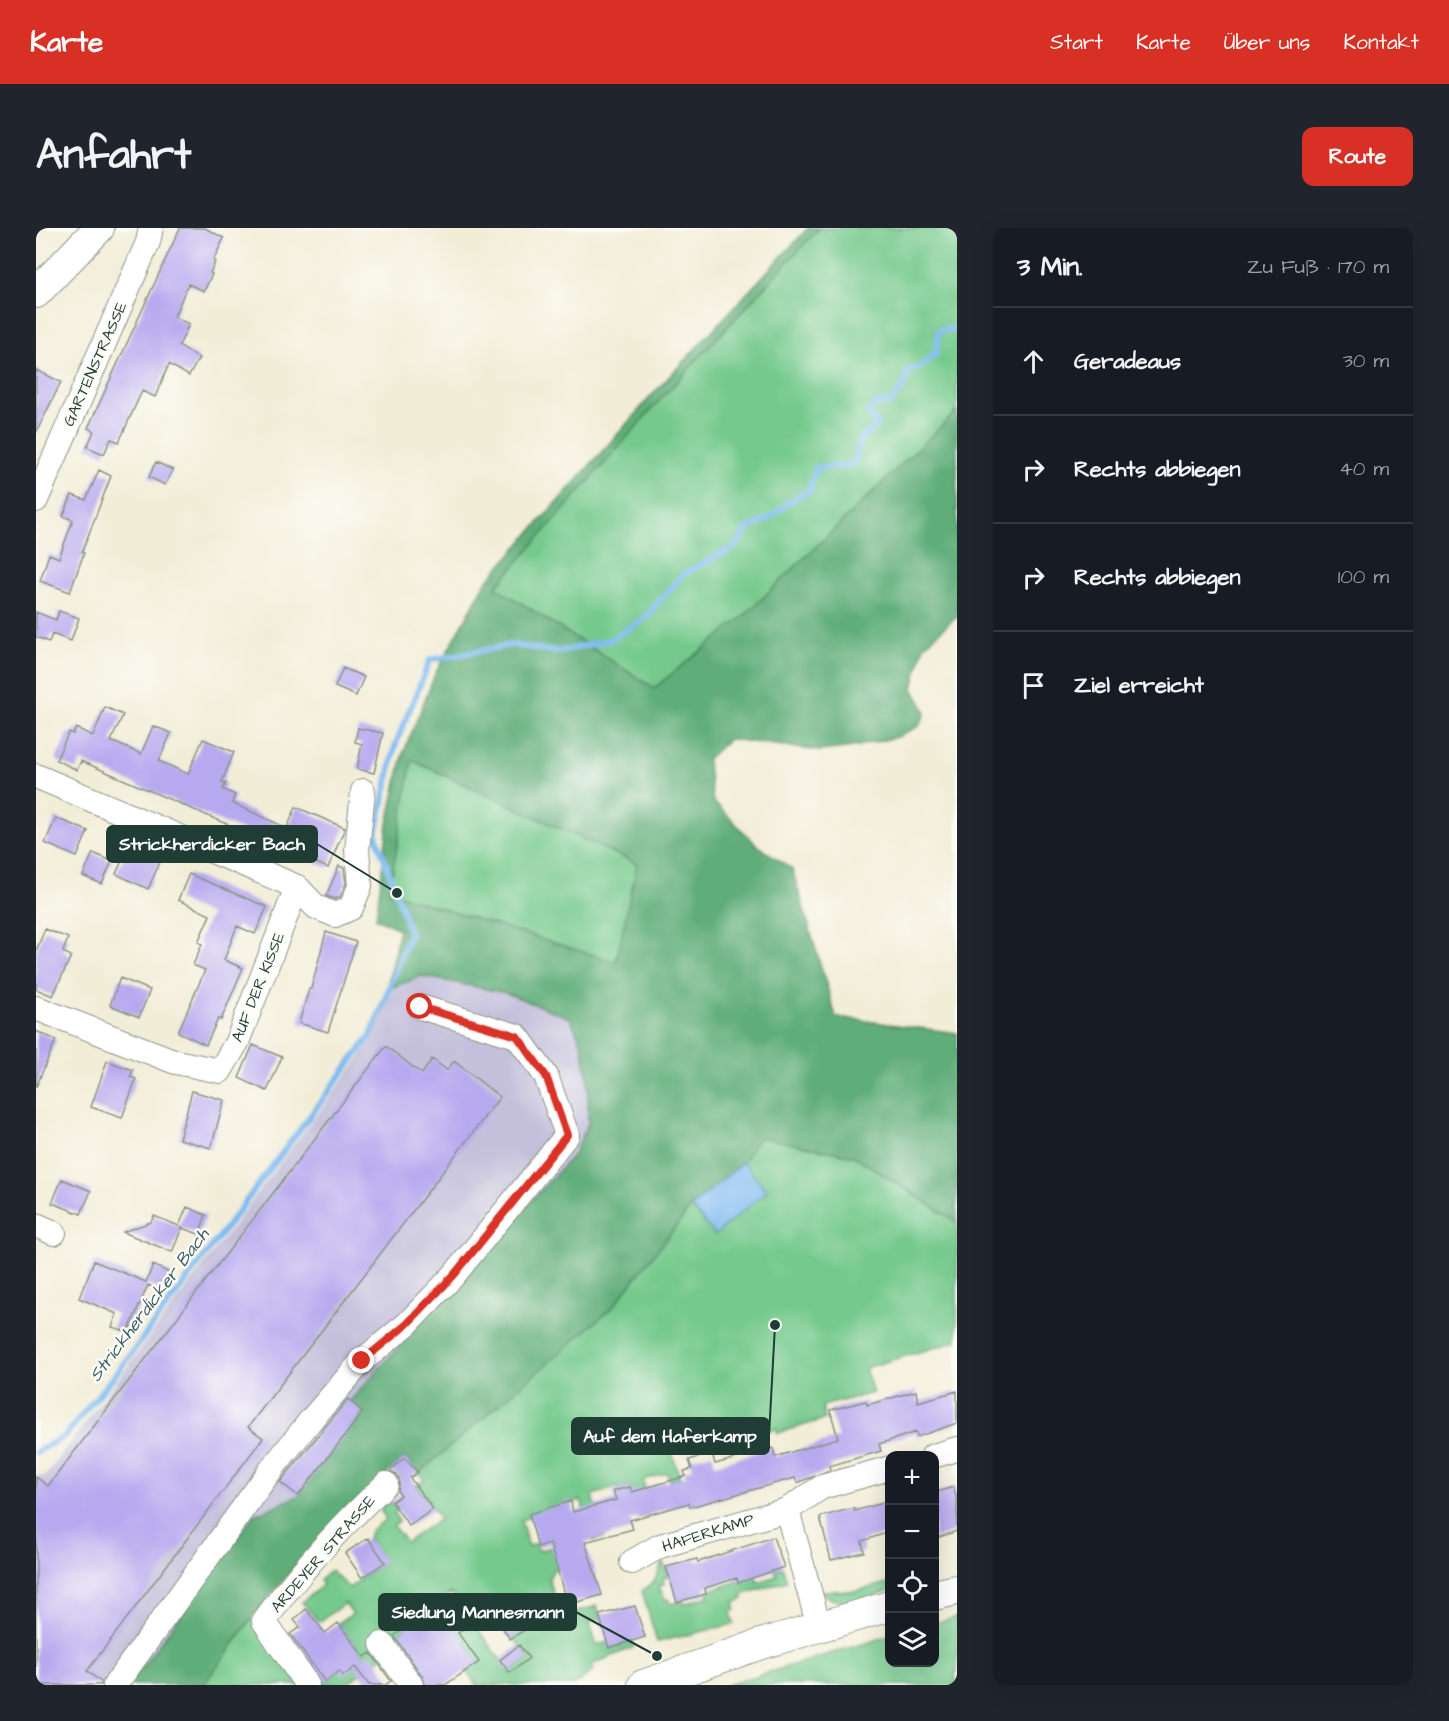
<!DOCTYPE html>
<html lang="de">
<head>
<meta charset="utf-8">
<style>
	body { margin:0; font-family:"Architects Daughter",sans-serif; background:#20242c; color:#f1f3f6 }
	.controls { position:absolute; right:18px; bottom:18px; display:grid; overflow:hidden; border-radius:12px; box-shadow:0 6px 24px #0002 }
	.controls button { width:54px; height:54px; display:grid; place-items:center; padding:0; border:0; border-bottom:2px solid #363941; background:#171b24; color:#f1f3f6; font:30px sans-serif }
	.stop { position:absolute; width:18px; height:18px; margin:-14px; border:4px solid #d93025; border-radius:50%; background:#fff }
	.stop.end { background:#d93025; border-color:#fff; box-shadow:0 2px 6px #0008 }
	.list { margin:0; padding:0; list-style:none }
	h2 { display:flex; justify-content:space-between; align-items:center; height:78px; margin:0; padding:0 24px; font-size:26px }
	h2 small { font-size:20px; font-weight:400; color:#9ea1a6 }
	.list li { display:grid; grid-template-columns:39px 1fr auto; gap:18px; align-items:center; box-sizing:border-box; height:108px; padding:0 24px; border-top:2px solid #363941 }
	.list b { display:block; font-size:22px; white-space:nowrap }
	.list em { font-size:20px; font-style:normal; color:#9ea1a6 }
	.icon { flex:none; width:33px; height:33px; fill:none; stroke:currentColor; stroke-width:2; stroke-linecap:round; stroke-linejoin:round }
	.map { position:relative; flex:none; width:921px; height:1457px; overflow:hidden; border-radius:12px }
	header { display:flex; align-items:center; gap:36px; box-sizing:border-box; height:84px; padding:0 30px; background:#d93025; color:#fff }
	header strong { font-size:28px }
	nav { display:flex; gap:33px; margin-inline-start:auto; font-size:21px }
	.intro { display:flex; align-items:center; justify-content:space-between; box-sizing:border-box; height:144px; padding:0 36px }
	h1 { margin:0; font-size:42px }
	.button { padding:15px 27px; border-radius:12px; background:#d93025; color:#fff; font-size:21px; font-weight:700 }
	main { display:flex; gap:36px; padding:0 36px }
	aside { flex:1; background:#171b24; border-radius:12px; box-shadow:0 6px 24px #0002 }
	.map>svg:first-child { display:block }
	.industrial { fill:#c4c0db }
	.green { fill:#74c98c; stroke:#4a8360; stroke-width:1.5 }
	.forest { fill:#5fad78; stroke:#3f7556; stroke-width:1.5; fill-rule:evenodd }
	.water { fill:#7ebaf0; stroke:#4e7c92; stroke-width:1.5 }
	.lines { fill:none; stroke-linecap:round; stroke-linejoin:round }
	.stream { stroke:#7ebaf0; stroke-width:6 }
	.building { fill:#b7a9ef }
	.minor-casing { stroke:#889586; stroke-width:26 }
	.major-casing { stroke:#889586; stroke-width:32 }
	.minor { stroke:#fff; stroke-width:24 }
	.major { stroke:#fff; stroke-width:30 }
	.route { stroke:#d93025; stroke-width:8 }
	.labels { text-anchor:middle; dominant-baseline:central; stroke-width:5; stroke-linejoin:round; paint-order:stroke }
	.street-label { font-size:16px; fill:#1f3d34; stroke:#fdfcf7 }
	.water-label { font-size:18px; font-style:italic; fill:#375c63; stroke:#fdfcf7 }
	.leader { fill:none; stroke:#1f3d34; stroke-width:2 }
	.callout-dot { fill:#1f3d34; stroke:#fdfcf7; stroke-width:2 }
	.callout { fill:#1f3d34; stroke:#1f3d34; stroke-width:2 }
	.callout-label { font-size:18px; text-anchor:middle; font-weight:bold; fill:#fff }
</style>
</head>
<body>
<header>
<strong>Karte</strong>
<nav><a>Start</a><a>Karte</a><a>Über uns</a><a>Kontakt</a></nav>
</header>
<div class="intro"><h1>Anfahrt</h1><a class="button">Route</a></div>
<main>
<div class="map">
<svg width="921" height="1457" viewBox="0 0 921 1457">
	<rect width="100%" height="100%" fill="#fdfcf7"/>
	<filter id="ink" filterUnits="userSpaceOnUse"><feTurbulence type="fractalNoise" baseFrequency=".0167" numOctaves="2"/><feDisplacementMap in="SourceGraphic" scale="12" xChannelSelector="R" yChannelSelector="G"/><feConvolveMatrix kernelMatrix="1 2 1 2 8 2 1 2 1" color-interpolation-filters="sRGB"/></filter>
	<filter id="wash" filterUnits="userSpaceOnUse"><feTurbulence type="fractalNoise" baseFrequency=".008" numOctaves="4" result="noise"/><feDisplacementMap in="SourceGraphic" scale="24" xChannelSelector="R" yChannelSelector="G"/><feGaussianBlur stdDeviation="1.35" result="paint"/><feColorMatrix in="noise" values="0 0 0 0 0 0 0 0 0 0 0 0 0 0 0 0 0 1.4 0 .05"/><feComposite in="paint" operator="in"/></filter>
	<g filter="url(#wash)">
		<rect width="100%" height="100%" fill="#f2edd7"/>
		<path class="industrial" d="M386,748l84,17 65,25 11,27 6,35v43l-14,31 -224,247 13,11 -65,84 -44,19 -125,170h-93v-209l10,-1 314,-418 27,-68z"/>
		<path class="green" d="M783,0h138v183l-215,207 -88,70 -159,-101 163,-185z
			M375,532l227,104 -22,98 -227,-70z
			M723,909l95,19 103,66v119l-92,27 8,25 -51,13 3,13 -47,14 -2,-5 -51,16 -8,-25 -50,18 13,41 -10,3 -3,-8 -24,7 2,8 -4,2 7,25 -9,3 -9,-31 -11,3 -1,-3 -25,8 11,42 -11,4 -12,-41 -51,14v3l-9,3 7,27 7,-3 3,7 26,-8 6,21 -16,5 -5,9 11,36 -2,1 2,2 37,-11 3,13 -11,3 8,24 10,-4 3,6 22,-7 2,6 -43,18 3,5 -20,15h-97l-11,-14 12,-9 -13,-20 -52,36 -7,-8 67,-48 37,51 19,-15 -16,-21 12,-8 -19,-29 -27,18 -12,-18 -6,4 -10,-11 -23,15 -4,-5 -23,16 6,8 -25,17 -1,14 -36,27h-30l-11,-17 5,-7 16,20 36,-27 -23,-31 15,-9 -8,-11 -26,19 -17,-20 21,-17 -3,-5 11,-10 18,18 35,-26 -16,-24 2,-7 16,-12 -5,-8 2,-7 5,1 4,-3 5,8 -3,3 5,8 -6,5 13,16 34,-23 -24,-34 8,-4 -5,-8 193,-165 79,-101 52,-45z
			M627,1334l6,15 -6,1 1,6 -5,2 6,14 3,-1 3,5 11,-3 2,3 25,-8 -1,-5 47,-15 3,6 19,-6 -2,-6 8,-2 4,13 -45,14 1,4 -9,3 2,8 -5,2 3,12 -77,18 -15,-51 12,-9z
			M853,1355v8c-23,6 -49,21 -69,0h35z
			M921,1389v55l-2,1 2,12h-231l163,-49 1,26h44l1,-39z
			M216,1391l47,66h-96z"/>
		<path class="forest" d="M772,0h11l-161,174 -162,185 158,101 88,-70 215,-207v205l-33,30 -11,42 13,24 -7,14 -22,11 -43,10 -34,4 -91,-12 -22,20 6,42 44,44 35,24 44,148 121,16v189l-103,-66 -95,-19 -16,25 -52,45 -79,101 -193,165 -15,-15c-54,50 -106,102 -152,160 -17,22 -32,46 -49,67h-74l125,-170 44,-19 65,-84 -13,-11 224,-247 14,-31v-43l-6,-35 -12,-27 -64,-25 -84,-17 -35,13 12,-60 -23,-11 12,-95 15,-69 33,-82 50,-90 167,-188zM376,532l225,104 -21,98 -227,-70z"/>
		<path class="water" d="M707,934l24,29 -52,44 -24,-28z"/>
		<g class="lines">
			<path class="stream" d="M0,1224l29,-16 56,-69 250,-332 39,-102 -34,-98 19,-89 35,-86 81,-15 48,7 51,-12 35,-22 37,-43 54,-29 11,-17 20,-9 28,-22 15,-8 6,-22 38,-3 6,-26 17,-13 -9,-15 8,-7 15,-1 13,-17 3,-15 15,-5 14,-13 3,-23 18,-1"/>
		</g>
		<g id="blocks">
			<path class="building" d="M144,0h25l19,10 -11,23 2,1 -5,11 2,1 -8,17 -16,-7 -14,33 15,7 -10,22 20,12 -10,18 -20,-12 -14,33 -13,-6 -23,51 -8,-3 -7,15 -17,-7 7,-16 -6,-3z
				M0,142l25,12 -25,51z
				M120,234l17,8 -8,15 -16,-8z
				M63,242l12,6 -29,76 2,1 -14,39 -30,-11 9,-27 10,4 14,-38 -10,-4 9,-21 14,5z
				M23,383l20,7 -8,23 -19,-7 -3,8 -13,-5v-25l20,8z
				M307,440l21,9 -8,19 -21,-9z
				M69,479l18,8 -12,26 30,13 12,-28 18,7 -12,28 29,13 15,-35 31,13 -12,30 4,1 -3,6 12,6 -3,8 55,25 9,-21 49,21 -17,40 -57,-25 -3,8 -21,-9 3,-8 -169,-73 -4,9 -21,-10 13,-28 4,2 3,-6 17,8z
				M322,500l25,5 -9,40 -17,-4 5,-25 -7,-2z
				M20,590l32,13 -11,26 -32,-14z
				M92,619l32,15 -12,27 -32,-15z
				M57,625l19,8 -10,23 -19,-8z
				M303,638l5,2 2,16 -6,13 -5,2 -9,-3z
				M153,646l78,33 -12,27 -18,-8 -13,34 19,8 -22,52 -3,-1 -12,26 -28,-13 27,-62 -12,-5 9,-21 -4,-2 12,-27 -32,-15z
				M9,701l23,9 -5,14 8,4 -18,40 -17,-7v-38z
				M290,704l30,10 -28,90 -29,-9 10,-34h2z
				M84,750l30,12 -11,27 -29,-12z
				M0,803l20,9 -20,47z
				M217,817l29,12 -15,34 -28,-13z
				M350,818l36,28 10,-15 15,11 7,-9 46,36 -252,330 15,11 -176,233 14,11v3h-65v-208l12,9z
				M71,833l26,9 -3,7 6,2 -14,39 -31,-11z
				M156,863l32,9 -13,48 -32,-9z
				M26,951l29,12 -10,23 -29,-11z
				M151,979l19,8 -7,19 -17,-6 -10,24 -49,-20 28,-10 3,-6 25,10z
				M58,1033l52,21 7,-17 19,9 -9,17 -15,-6 -20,47 -16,-5 5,-13 -38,-16z
				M880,1163l2,11 39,-11v32l-40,14 -1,-5 -37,12 2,7 -52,15 1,4 -33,13 -2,-5 -105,29 -1,-4 -59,17 3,9 -48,13 17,53 -35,10 -17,-62 -12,4 -9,-33 42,-13 2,11 43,-12 -3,-9 17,-4 2,5 54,-16 -2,-5 8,-2 -3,-9 23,-7 3,11 58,-16 2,9 63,-19 -8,-28 36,-9 1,4z
				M312,1171l15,13 -65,84 -18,-14z
				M368,1230l14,14 -8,6 23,31 -24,17 -17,-24 9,-7 -3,-3 2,-12 -3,-5 -7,-4z
				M917,1259l4,12v32l-23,8v-46z
				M854,1273v31l-28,9 2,11 -33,8 -11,-43 34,-9v3z
				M737,1309l11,30 -46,16 -1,-5 -32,10 1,6 -29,8 -11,-35 31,-8 1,3z
				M332,1310l17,24 -23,16 -17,-25z
				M470,1372l20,29 -16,10 -19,-28z
				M433,1376l10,14 -21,15 21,29 -34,23h-20l-2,-8 -29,-41 31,-22 10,14z
				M599,1378l10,31 -36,11 -10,-33z
				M270,1381l19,24 13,-10 26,34 7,-4 20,28 -6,4h-16l-14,-18 -12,9 -4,-5 -14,11 -35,-48 10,-7 -6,-7z
				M483,1417l10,13 -19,15 -10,-13z"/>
		</g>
	</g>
	<g filter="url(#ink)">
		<use href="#blocks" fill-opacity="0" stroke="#889586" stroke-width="1.5"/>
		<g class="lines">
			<g class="minor-casing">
				<path id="minor" d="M0,272l112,-258 3,-14
					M0,548l261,111 19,20 19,8 16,-7 9,-22 -3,-36 6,-59
					M0,780l140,54 44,9 17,-29 60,-155
					M0,997l18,8
					M897,1228l24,-7
					M751,1282l32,117
					M596,1334l28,-16 127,-36 35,-23 68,-19
					M346,1416l29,41
					M79,1457l155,-214 40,-50 52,-60 45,-37 47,-49 113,-140 -21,-59 -29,-40 -97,-29
					M271,1457l-43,-64c35,-49 78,-96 122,-137"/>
			</g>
			<g class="major-casing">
				<path id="major" d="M0,65l63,-65
					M898,1367l23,-5
					M607,1457l118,-41 129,-38"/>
			</g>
			<use href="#minor" class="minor"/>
			<use href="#major" class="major"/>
		</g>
	</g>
	<g class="lines" filter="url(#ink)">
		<path class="route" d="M326,1133l45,-37 47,-49 113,-140 -21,-59 -29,-40 -97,-29"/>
	</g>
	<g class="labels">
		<g class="street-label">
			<text transform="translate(59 136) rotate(-66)">GARTENSTRASSE</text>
			<text transform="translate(222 759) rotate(-68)">AUF DER KISSE</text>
			<text transform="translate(672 1305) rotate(-17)">HAFERKAMP</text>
			<text transform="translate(287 1326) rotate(-49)">ARDEYER STRASSE</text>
		</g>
		<g class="water-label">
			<text transform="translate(113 1077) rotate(-53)">Strickherdicker Bach</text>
		</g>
	</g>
	<path class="leader" d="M361 665L281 616M739 1097L733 1208M621 1428L540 1384"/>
	<g class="callout-dot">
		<circle cx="361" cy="665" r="6"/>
		<circle cx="739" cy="1097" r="6"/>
		<circle cx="621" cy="1428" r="6"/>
	</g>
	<g class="callout">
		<rect x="71" y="598" width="210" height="36" rx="6"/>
		<rect x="536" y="1190" width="197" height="36" rx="6"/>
		<rect x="343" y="1366" width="197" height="36" rx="6"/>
	</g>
	<g class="callout-label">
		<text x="176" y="622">Strickherdicker Bach</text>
		<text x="634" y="1214">Auf dem Haferkamp</text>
		<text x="442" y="1390">Siedlung Mannesmann</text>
	</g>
</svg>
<div class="controls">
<button>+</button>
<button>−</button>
<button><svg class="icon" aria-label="locate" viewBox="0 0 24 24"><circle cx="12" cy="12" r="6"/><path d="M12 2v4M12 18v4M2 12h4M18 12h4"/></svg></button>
<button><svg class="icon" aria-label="layers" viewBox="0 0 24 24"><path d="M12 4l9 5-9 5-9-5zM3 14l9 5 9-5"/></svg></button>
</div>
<div class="stop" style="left:384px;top:779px"></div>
<div class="stop end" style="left:326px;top:1133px"></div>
</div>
<aside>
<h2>3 Min.<small>Zu Fuß · 170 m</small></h2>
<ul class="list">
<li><svg class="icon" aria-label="ahead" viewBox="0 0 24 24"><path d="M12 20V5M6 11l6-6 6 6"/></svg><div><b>Geradeaus</b></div><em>30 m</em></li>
<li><svg class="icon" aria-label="right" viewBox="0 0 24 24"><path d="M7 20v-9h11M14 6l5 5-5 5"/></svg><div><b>Rechts abbiegen</b></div><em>40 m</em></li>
<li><svg class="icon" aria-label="right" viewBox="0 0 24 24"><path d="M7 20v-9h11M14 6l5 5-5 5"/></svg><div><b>Rechts abbiegen</b></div><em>100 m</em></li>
<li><svg class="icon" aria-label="arrive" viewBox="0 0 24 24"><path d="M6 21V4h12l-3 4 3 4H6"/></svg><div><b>Ziel erreicht</b></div></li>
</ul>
</aside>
</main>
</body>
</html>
